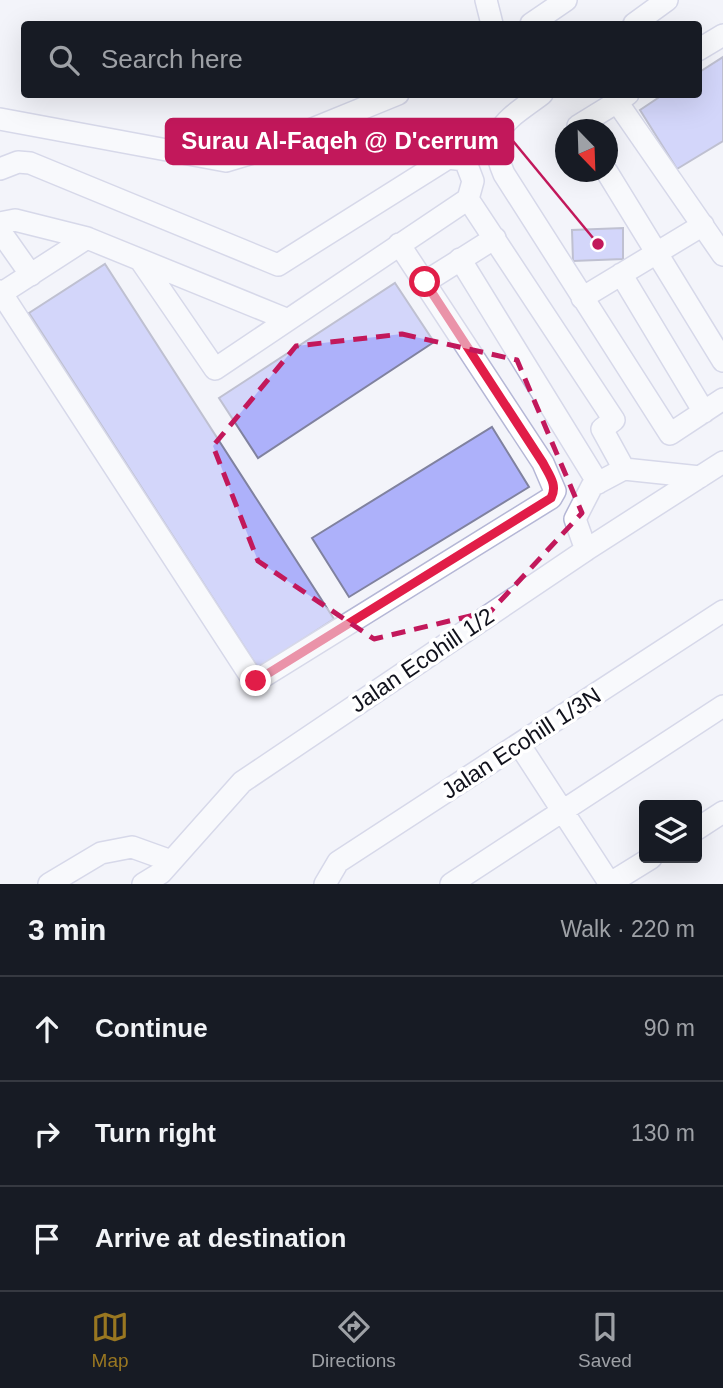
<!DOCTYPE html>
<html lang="en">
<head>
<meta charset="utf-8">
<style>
	body { margin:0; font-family:Helvetica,sans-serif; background:#242831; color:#f1f3f6 }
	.controls { position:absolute; right:21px; bottom:21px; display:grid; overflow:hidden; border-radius:7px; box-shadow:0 7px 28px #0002 }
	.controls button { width:63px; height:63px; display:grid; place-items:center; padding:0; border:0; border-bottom:2px solid #363941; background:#171b24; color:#f1f3f6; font:35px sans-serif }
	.compass { position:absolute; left:555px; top:119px; width:63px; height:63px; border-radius:50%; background:#171b24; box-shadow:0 7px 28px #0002; rotate:157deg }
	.stop { position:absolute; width:21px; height:21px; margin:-16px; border:5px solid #e11d48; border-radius:50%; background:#fff }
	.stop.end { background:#e11d48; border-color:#fff; box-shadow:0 2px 7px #0008 }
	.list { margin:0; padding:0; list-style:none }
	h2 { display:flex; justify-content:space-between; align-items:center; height:91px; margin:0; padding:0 28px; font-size:30px }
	h2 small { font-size:23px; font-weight:400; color:#9ea1a6 }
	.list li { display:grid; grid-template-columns:46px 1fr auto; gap:21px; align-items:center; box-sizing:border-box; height:105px; padding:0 28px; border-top:2px solid #363941 }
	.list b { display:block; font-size:26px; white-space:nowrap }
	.list em { font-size:23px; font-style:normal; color:#9ea1a6 }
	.icon { flex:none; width:38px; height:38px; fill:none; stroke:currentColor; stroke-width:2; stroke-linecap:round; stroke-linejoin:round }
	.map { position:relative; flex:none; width:723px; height:884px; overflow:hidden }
	.search { position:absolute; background:#171b24; box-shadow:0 7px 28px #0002; left:21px; right:21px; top:21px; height:77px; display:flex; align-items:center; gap:18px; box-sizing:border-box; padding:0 24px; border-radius:7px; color:#9ea1a6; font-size:26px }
	.sheet { height:406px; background:#171b24 }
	nav { display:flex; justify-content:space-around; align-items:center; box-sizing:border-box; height:98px; border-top:2px solid #363941; background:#171b24; font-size:19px; color:#9ea1a6 }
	nav a { display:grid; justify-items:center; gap:4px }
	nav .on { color:#997721 }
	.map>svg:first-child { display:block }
	.building { fill:#adb1fa; stroke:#80829f; stroke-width:2 }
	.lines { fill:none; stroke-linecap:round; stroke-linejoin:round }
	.minor-casing { stroke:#b5b7d6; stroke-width:24 }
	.minor { stroke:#fff; stroke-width:21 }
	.route { stroke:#e11d48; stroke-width:9 }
	.marked { fill:none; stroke:#c2185b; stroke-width:5; stroke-dasharray:14 9; stroke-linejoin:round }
	.labels { text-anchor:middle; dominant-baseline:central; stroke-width:7; stroke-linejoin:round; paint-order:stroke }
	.street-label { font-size:23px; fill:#11121c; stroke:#fff }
	.leader { fill:none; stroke:#c2185b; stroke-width:2.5 }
	.callout-dot { fill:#c2185b; stroke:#fff; stroke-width:2.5 }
	.callout { fill:#c2185b; stroke:#c2185b; stroke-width:2.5 }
	.callout-label { font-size:24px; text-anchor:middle; font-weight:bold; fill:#fff }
</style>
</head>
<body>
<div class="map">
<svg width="723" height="884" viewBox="0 0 723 884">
	<rect width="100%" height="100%" fill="#f3f4fa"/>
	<path class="building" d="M723,57v84l-46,28 -37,-59 24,-16h34v-21z
		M623,228v31l-50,2 -1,-31z
		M105,264l229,355 -76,49 -229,-355z
		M395,283l39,59 -176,116 -39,-60z
		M492,427l37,60 -180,110 -37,-59z"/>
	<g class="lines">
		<g class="minor-casing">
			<path id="minor" d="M486,0l6,24
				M531,24l35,-24
				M634,24l33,-24
				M698,50l25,-15
				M542,94c-34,26 -58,34 -38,80l166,260 53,-35
				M628,94l-11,8 106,153
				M0,119l226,42 30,-9 142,-58
				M580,130l-2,-4 39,-24
				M0,169l18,-7 12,1 248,102 170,-107 17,2 8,21 -5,18 -253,170 -74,-108
				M607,172l116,189
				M468,199l146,221 -12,9 22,40
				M0,223l15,-3 72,18
				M0,231l31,44
				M460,259l138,224
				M621,274l83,138
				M425,282l70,-44
				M0,291l251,386 5,4 295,-183 4,-7 -12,-28 -144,-219
				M2,293l85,-55 199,81
				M582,298l121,-73
				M586,550l-11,-31 17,-33 32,-17 76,8
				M519,744l91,140
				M697,829l26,-17
				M49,884l52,-31 31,-6 39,14
				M143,884l18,-11 81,-91 344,-232 137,-88
				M325,884l13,-22 385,-251
				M451,884l272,-178
				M609,884l42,-26"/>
		</g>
		<use href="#minor" class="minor"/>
	</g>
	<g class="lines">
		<path class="route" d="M256,681l295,-183c7,-13 -2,-23 -8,-35l-118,-181"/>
	</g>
	<path d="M0 0H723V884H0ZM402,334l115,26 65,153 -91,98 -117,28 -116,-78 -45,-115 83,-100z" fill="#f3f4fa" fill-opacity=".55" fill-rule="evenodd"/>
	<path class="marked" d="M402,334l115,26 65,153 -91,98 -117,28 -116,-78 -45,-115 83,-100z"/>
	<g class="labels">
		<g class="street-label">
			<text transform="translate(422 660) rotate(-34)">Jalan Ecohill 1/2</text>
			<text transform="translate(521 743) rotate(-33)">Jalan Ecohill 1/3N</text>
		</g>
	</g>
	<path class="leader" d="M598 244L513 141"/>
	<circle class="callout-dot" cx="598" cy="244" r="7"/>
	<rect class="callout" x="166" y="119" width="347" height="45" rx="7"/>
	<g class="callout-label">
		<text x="340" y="149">Surau Al-Faqeh @ D'cerrum</text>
	</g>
</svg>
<div class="controls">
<button><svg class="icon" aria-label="layers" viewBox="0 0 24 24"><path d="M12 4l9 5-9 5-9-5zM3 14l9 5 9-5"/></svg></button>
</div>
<svg class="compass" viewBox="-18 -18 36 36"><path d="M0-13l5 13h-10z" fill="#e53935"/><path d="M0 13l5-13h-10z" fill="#9ea1a6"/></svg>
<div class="stop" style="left:425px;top:282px"></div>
<div class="stop end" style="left:256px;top:681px"></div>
<div class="search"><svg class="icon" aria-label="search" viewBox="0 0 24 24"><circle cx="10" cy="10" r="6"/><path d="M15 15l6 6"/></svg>Search here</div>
</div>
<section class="sheet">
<h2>3 min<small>Walk · 220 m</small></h2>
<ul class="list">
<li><svg class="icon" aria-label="ahead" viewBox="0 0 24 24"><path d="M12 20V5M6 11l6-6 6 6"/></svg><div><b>Continue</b></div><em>90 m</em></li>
<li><svg class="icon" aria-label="right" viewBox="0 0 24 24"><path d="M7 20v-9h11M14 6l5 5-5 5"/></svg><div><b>Turn right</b></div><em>130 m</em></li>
<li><svg class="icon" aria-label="arrive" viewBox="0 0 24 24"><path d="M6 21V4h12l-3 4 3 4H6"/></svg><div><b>Arrive at destination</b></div></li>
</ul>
</section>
<nav>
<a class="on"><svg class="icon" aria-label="map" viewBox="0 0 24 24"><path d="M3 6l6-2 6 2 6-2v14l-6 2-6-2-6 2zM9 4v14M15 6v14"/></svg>Map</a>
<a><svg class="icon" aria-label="directions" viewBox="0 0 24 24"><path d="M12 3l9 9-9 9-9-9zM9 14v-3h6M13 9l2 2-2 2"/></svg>Directions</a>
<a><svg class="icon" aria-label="saved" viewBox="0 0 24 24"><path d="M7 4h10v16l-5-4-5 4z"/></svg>Saved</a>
</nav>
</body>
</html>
